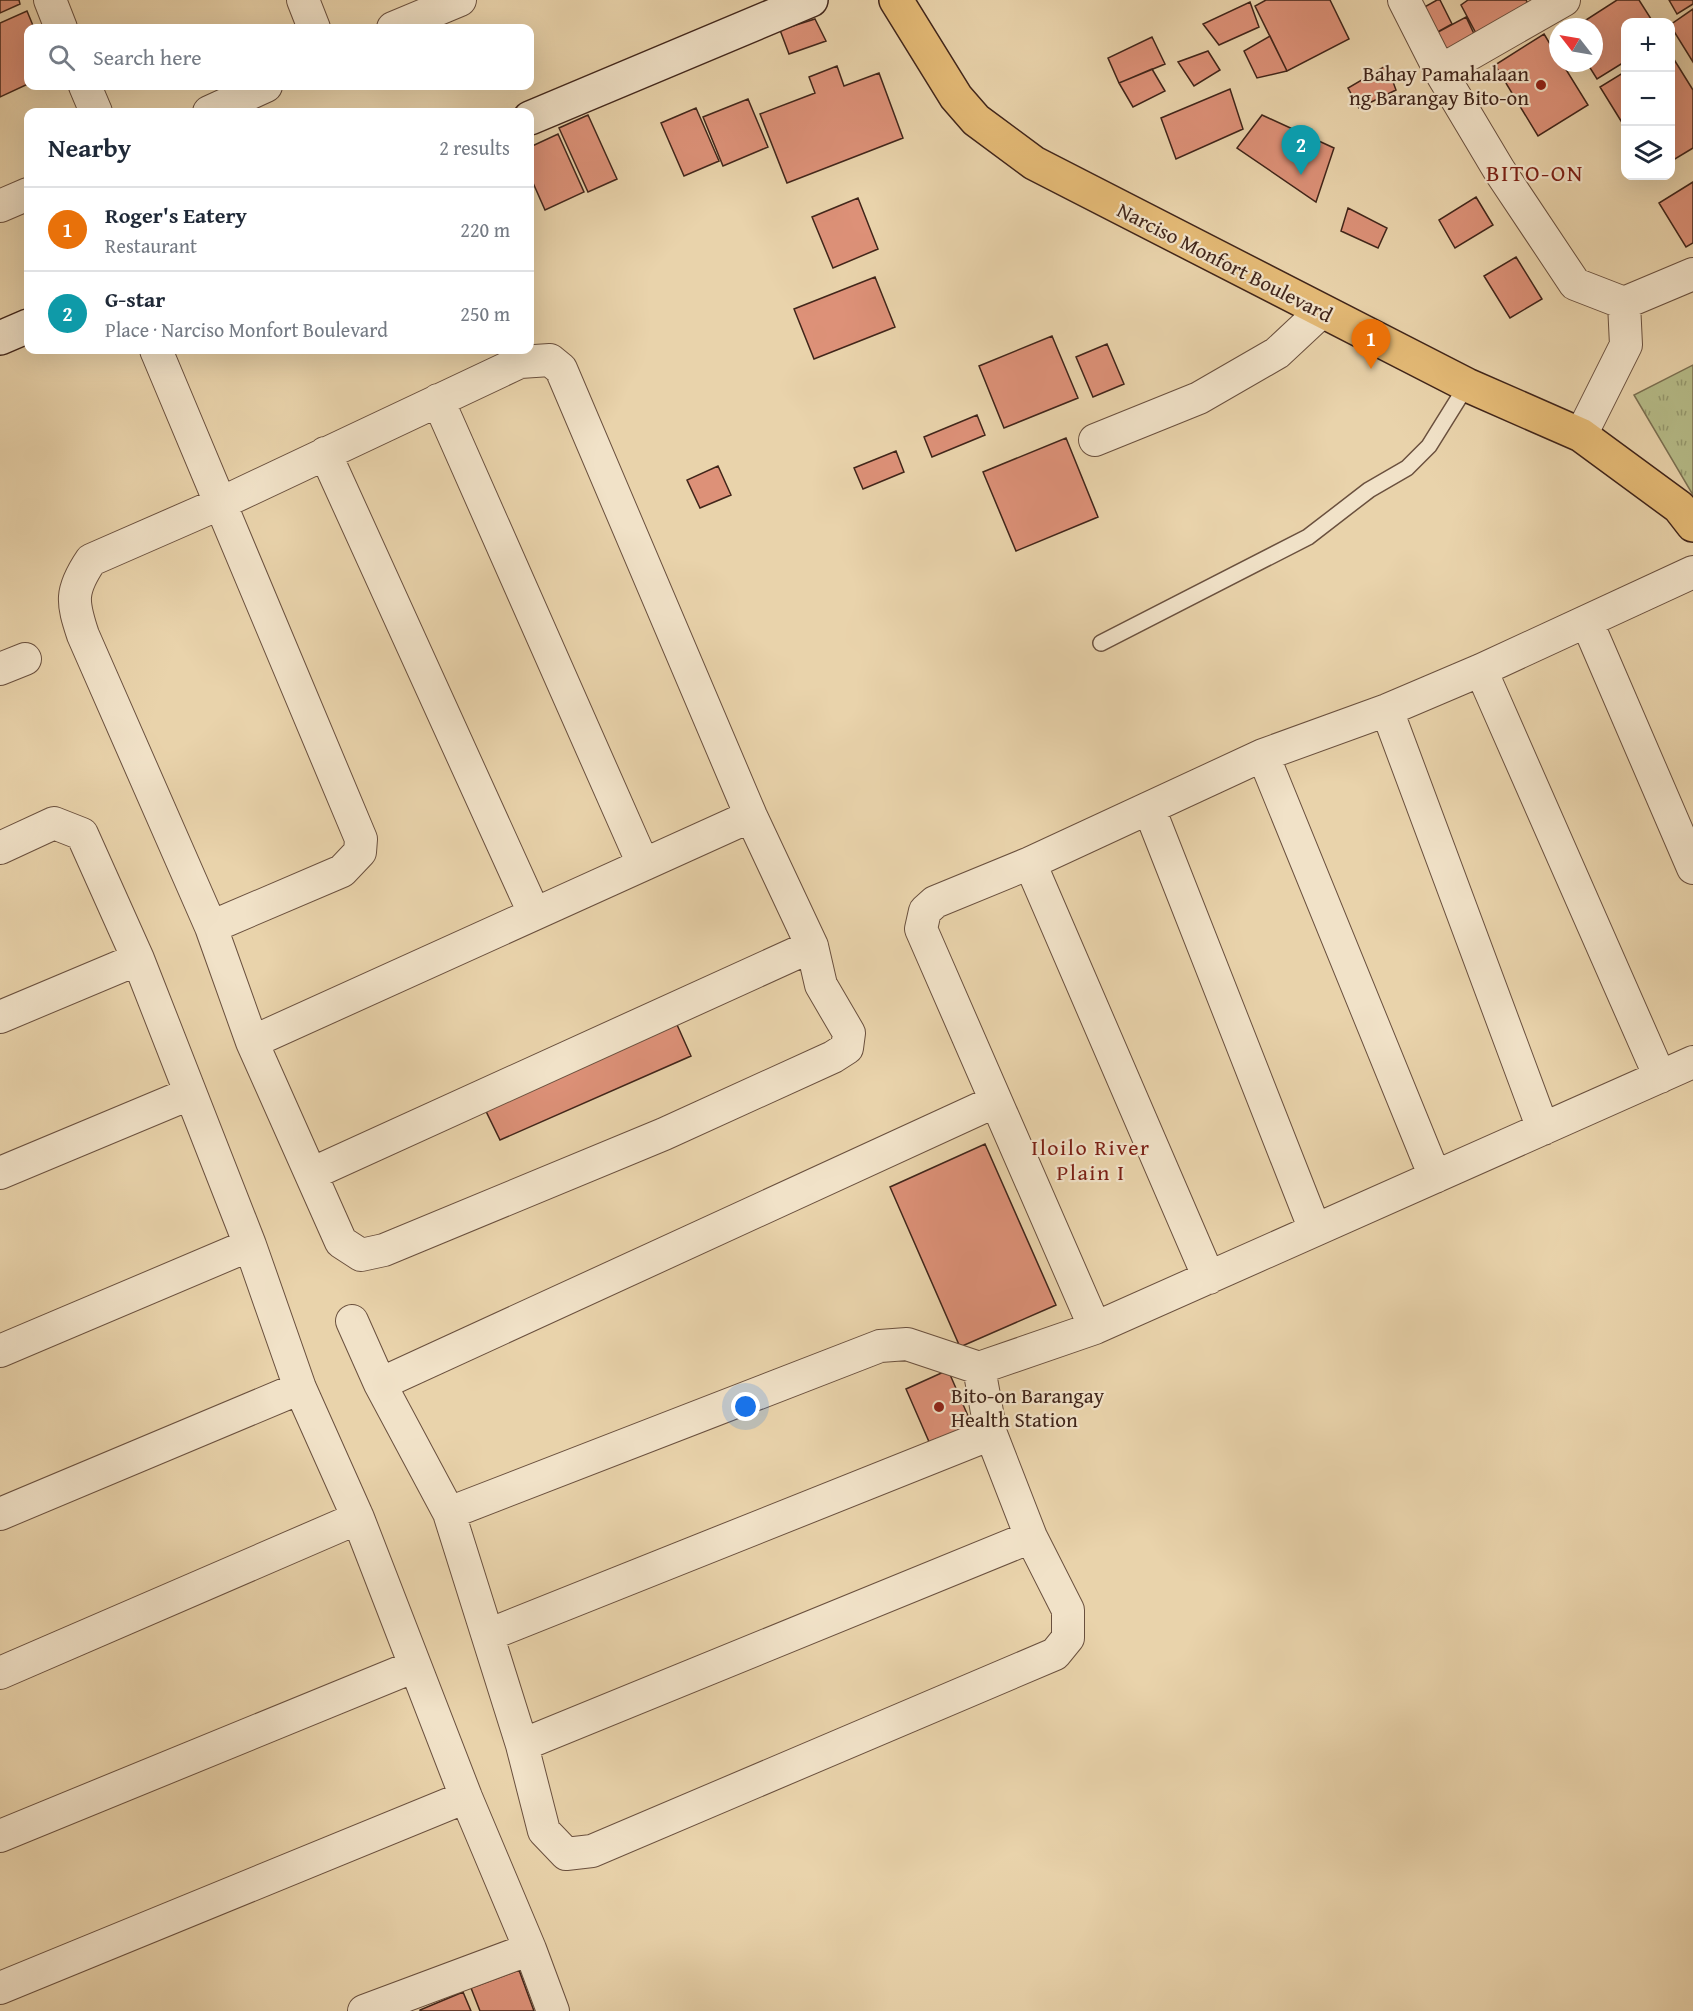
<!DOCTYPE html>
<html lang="en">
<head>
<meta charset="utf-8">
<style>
	body { margin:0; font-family:"Gentium Book Plus",serif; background:#f6f6f7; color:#1f2937 }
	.controls { position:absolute; right:18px; top:18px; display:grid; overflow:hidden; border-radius:12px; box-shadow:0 6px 24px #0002 }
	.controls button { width:54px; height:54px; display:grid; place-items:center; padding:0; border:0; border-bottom:2px solid #e0e1e3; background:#fff; color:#1f2937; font:30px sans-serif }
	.compass { position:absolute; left:1549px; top:18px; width:54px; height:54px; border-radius:50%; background:#fff; box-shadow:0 6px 24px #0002; rotate:301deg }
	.you { position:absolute; left:746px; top:1407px; width:21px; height:21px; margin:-15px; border:4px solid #fff; border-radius:50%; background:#1a73e8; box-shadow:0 0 0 9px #1a73e833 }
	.badge { display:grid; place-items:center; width:39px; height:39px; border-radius:50%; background:#8f2418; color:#fff; font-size:20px; font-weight:700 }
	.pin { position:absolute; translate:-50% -50px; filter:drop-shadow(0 2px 3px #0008) }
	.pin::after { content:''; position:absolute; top:32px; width:21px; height:18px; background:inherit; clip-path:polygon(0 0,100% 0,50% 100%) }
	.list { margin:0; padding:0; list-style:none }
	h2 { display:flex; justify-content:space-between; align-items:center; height:78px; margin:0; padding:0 24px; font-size:26px }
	h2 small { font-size:20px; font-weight:400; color:#747a83 }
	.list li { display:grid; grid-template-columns:39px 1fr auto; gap:18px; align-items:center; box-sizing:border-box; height:84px; padding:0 24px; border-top:2px solid #e0e1e3 }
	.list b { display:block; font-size:22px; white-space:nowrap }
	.list p { margin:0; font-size:20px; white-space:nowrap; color:#747a83 }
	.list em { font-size:20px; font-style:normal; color:#747a83 }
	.icon { flex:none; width:33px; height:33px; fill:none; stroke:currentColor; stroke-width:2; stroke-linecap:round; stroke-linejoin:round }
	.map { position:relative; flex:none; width:1693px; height:2011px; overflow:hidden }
	.search { position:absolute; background:#fff; box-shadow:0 6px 24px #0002; left:24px; top:24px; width:510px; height:66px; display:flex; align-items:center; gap:15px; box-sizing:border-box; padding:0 21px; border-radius:12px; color:#747a83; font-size:22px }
	.panel { position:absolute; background:#fff; box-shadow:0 6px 24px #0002; left:24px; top:108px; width:510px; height:246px; border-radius:12px }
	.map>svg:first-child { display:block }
	.grass { fill:url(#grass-tufts); stroke:#7b7052; stroke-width:1.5 }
	.building { fill:#dd9178; stroke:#40251a; stroke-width:1.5 }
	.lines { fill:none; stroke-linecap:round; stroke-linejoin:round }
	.lane-casing { stroke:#6a503e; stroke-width:18 }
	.street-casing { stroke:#6a503e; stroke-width:34 }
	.secondary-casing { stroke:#40251a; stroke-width:36 }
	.primary-casing { stroke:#40251a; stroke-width:36 }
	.lane { stroke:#f1e2c8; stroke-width:15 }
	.street { stroke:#f1e2c8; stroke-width:32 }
	.secondary { stroke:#f1e2c8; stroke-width:33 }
	.primary { stroke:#e4ba76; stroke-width:33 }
	.poi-dot { fill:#8f2418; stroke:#f1e2c8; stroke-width:2 }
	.labels { text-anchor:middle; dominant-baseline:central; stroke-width:4.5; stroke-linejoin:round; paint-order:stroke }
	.poi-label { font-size:21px; fill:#40251a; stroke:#f1e2c8; text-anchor:end }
	.street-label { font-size:21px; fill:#40251a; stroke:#f1e2c8 }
	.neighbourhood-label { font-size:22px; letter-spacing:1.5px; fill:#7a1f14; stroke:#f1e2c8 }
	.quarter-label { font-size:24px; letter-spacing:1.5px; fill:#7a1f14; stroke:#f1e2c8 }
</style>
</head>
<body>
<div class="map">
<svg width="1693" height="2011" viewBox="0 0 1693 2011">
	<defs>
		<pattern id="grass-tufts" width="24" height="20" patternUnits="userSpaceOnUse" patternTransform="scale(1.5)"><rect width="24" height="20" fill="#b6bc89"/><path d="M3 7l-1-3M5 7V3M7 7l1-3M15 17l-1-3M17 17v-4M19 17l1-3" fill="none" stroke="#95996f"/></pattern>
	</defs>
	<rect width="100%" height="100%" fill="#e9d3ab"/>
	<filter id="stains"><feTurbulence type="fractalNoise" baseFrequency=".00333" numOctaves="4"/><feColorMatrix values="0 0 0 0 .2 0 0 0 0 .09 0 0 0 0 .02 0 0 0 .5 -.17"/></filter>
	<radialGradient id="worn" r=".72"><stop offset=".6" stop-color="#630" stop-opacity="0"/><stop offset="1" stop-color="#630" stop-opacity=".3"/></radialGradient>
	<path class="grass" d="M1693,365v130l-59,-100z"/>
	<path class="building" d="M0,0h19l1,4 -20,9z
		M1266,0h64l19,39 -62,32 -32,-65z
		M1437,0h3l12,24 -27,15 -13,-25z
		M1468,0h58l4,7 -52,30 -17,-32z
		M1617,0h22l14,22h-27v39l-29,18 -10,-16h7v-36h-19z
		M1669,0h24v4l-16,10z
		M1250,2l9,25 -40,18 -16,-21z
		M1693,9v53l-23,-37z
		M27,11l7,17h-6v56l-28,13v-74z
		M1466,17l10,21 -37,19 -14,-18z
		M815,19l11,22 -37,13 -9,-24z
		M1544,34l14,23v6h4l26,42 -50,31 -43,-71z
		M1270,36l17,35 -30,7 -13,-27z
		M1152,37l13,27 -46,19 -11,-25z
		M1208,51l12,19 -26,16 -16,-24z
		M1670,53l23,37v58l-23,14z
		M1387,65l9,25 -37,18 -11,-20z
		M837,66l7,20 35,-13 24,65 -116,45 -27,-69 55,-21 -6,-16z
		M1152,69l13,22 -32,16 -14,-24z
		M1626,71v58l-26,-42z
		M1230,89l13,40 -67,30 -15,-41z
		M748,99l20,48 -45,19 -20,-49z
		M696,108l23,53 -35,15 -23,-53z
		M588,115l29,64 -29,13 -29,-64z
		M1262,115l72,33 -18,54 -79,-54z
		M558,134l26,58 -39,18 -15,-34v-29z
		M1693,182v61l-7,4 -27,-44z
		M1476,197l17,28 -38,23 -16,-28z
		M858,198l20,51 -45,19 -21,-51z
		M1348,208l39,20 -9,20 -37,-17z
		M1516,257l26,42 -32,19 -26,-42z
		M875,277l20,50 -81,32 -20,-50z
		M1052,336l26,62 -74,30 -25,-62z
		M1107,344l17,40 -31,13 -17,-40z
		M977,415l8,20 -53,22 -8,-20z
		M1066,438l32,79 -82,34 -33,-79z
		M896,451l8,21 -41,17 -9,-21z
		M718,466l13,29 -31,13 -13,-28z
		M674,1018l17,38 -191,84 -18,-37z
		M985,1144l71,161 -96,42 -70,-160z
		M948,1370l24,55 -42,19 -24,-55z
		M519,1970l15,41h-54l-9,-23z
		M463,1992l8,19h-51v-1z"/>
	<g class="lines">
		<g class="lane-casing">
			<path id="lane" d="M1101,643l207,-106 61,-47 38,-22 22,-22 38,-61"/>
		</g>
		<g class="street-casing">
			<path id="street" d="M50,0l11,28
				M303,0l11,28
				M1404,0l36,71 124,-71
				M393,28l67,-28
				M1440,71l59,99 76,114 49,19 69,-29
				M85,86l11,26
				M209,112l57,-26
				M0,206l28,-12
				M156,350l205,489 -1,13 -18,19 -131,56
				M550,360l11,9 190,447 61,130 9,39 28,48 -2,15 -14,9 -169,77 -280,116 -23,5 -20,-13 -89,-200 -41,-115 -128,-292c-11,-33 -13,-44 8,-75l128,-56 301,-142z
				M438,400l205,464
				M1581,435l45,-90 -2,-42
				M1095,440l104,-42 78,-45 45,-42
				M325,453l209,460
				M1587,622l106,246
				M0,669l25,-10
				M1481,670l179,407
				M1387,710l156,419
				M1263,755l172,422
				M1149,808l166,422
				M0,848l54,-25 28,11 56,125 112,286 50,143 58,130 108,279 64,152
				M1030,863l179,415
				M0,1017l138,-58
				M252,1042l499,-226
				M0,1173l189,-79
				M311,1174l501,-228
				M352,1321l28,63 69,129 73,232 22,86 22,23 26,-3 463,-197 13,-16v-28l-37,-73 -40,-103 -12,-66
				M1095,1328l-174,-399 4,-18 10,-9 95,-39 233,-108 124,-45 94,-40 212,-98
				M0,1351l250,-106
				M380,1384l614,-282
				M449,1513l431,-167 27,-2 72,24 116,-40 598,-266
				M0,1514l300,-126
				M488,1635l503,-201
				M0,1673l358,-155
				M522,1745l509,-208
				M0,1836l415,-170
				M0,1988l466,-191
				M364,2011l166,-62 23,62"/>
		</g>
		<g class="secondary-casing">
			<path id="secondary" d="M530,118l281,-118
				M0,338l28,-12"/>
		</g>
		<g class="primary-casing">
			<path id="primary" d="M896,0l60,97 20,23 58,43 433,222 114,50 98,72 14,18"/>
		</g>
		<use href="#lane" class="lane"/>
		<use href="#street" class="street"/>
		<use href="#secondary" class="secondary"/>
		<use href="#primary" class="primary"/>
	</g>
	<g class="poi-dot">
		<circle cx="1541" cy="85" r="6"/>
		<circle cx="939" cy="1407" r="6"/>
	</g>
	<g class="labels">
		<g class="poi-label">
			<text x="1529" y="73">Bahay Pamahalaan<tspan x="1529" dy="24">ng Barangay Bito-on</tspan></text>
			<text x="951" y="1395" text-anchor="start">Bito-on Barangay<tspan x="951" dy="24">Health Station</tspan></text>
		</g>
		<g class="street-label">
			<text transform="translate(1225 262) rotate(27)">Narciso Monfort Boulevard</text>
		</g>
		<g class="neighbourhood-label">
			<text x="1091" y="1147">Iloilo River<tspan x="1091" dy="25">Plain Ⅰ</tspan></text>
		</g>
		<g class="quarter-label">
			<text x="1535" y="172">BITO-ON</text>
		</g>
	</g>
	<rect width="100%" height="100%" filter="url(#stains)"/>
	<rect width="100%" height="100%" fill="url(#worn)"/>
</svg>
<div class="controls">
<button>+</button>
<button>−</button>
<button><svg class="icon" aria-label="layers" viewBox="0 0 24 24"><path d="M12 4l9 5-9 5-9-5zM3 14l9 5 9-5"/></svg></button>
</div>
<svg class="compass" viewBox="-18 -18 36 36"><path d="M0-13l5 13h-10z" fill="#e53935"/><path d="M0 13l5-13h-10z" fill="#747a83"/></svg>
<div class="you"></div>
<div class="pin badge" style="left:1371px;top:369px;background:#e8710a">1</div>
<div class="pin badge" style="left:1301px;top:175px;background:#0f9aa8">2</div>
<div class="search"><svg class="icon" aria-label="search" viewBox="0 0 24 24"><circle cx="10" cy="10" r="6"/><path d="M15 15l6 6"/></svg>Search here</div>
<section class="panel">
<h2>Nearby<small>2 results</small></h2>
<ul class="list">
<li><span class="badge" style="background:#e8710a">1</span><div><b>Roger's Eatery</b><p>Restaurant</p></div><em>220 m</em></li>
<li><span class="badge" style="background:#0f9aa8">2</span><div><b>G-star</b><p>Place · Narciso Monfort Boulevard</p></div><em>250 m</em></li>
</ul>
</section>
</div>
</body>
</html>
